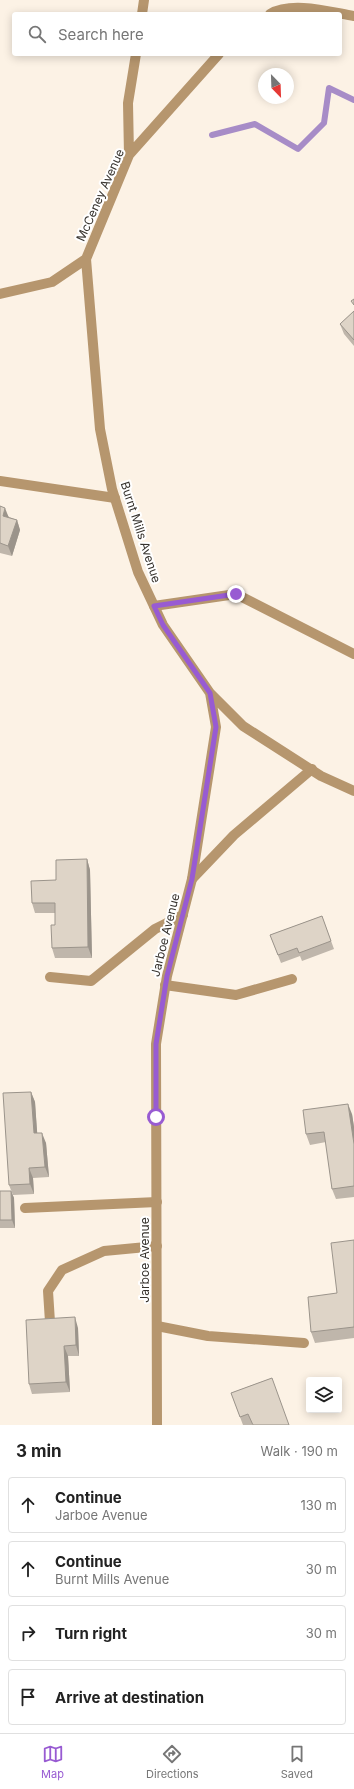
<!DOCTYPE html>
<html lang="en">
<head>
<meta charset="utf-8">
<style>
	body { margin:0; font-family:Inter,sans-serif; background:#f6f6f6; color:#222 }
	.controls { position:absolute; right:12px; bottom:12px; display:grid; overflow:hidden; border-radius:4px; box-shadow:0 2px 10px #0003 }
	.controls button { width:36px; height:36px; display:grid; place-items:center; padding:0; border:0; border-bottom:1px solid #e0e0e0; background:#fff; color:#222; font:20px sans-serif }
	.compass { position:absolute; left:258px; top:68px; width:36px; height:36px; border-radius:50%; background:#fff; box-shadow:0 2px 10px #0003; rotate:157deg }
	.stop { position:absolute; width:12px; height:12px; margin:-9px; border:3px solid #985bd2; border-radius:50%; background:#fff }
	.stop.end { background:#985bd2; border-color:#fff; box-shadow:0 1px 4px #0008 }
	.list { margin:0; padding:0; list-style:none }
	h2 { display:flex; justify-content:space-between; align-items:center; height:52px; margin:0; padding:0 16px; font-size:17px }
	h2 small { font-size:13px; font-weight:400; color:#767676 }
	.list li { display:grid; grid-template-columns:26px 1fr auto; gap:12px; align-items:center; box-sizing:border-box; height:56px; margin:0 8px 8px; padding:0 8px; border:1px solid #e0e0e0; border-radius:4px }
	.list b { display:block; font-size:15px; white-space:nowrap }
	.list p { margin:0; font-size:13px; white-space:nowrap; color:#767676 }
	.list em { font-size:13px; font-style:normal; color:#767676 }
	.icon { flex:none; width:22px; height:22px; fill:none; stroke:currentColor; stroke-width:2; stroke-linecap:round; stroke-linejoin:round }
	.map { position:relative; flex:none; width:354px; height:1425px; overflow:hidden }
	.search { position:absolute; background:#fff; box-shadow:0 2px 10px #0003; left:12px; right:12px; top:12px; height:44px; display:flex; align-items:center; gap:10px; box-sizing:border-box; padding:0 14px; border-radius:4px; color:#767676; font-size:15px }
	.sheet { height:308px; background:#fff }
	nav { display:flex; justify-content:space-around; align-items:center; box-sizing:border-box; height:56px; border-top:1px solid #e0e0e0; background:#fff; font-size:11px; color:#767676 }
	nav a { display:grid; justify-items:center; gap:2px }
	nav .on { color:#985bd2 }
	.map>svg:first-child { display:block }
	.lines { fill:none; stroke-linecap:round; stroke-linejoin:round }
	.stream { stroke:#a78cc7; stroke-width:6 }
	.lane { stroke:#b6966e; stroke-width:10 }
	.street { stroke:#b6966e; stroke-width:10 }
	.wall { fill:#bfb6ab }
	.shaded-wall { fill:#9b948b }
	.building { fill:#ded4c7; stroke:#9b948b }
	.route { stroke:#985bd2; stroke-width:5 }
	.labels { text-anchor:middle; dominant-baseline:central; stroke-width:4; stroke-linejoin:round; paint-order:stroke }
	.street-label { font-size:12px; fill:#36322d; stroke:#fff }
</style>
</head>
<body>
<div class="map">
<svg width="354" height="1425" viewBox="0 0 354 1425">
	<rect width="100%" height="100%" fill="#fcf2e5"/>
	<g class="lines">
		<path class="stream" d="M212,135l43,-11 43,25 26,-26 5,-35 25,12"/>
		<path class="lane" d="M0,481l115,17
			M154,606l82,-12 118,60
			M192,879l42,-44 78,-66
			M50,977l41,4 64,-52 28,-14
			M165,985l71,10 56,-16
			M25,1208l132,-6
			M50,1322l-2,-31 14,-21 42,-19 53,-5
			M157,1326l51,10 96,7"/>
		<path class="street" d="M142,14l2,-14
			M270,14c22,-13 60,-2 84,2
			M129,155l-1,-52 8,-49
			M86,259l14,170 12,60 26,83 25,53 47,68 33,33 78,50 33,15
			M0,294l52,-12 34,-23 43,-104 90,-101
			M157,1425l-1,-381 11,-68 25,-97 24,-152 -6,-34"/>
	</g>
	<path class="wall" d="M354,311v35l-10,-12 -4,-10z
		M0,506l9,11 8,3 3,10 -8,26 -12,-3z
		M87,859l3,11 2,88h-37l-3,-10 3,-23v-12h-20l-3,-10 24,-23z
		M322,916l12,33 -32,12 -2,-5 -19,7 -11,-28z
		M31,1092l4,10 2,31 9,10 3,34 -16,1 1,16 -21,1 -4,-10z
		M352,1114l2,13v70l-18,2 -4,-10 -6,-47 -16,3 -4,-11z
		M0,1191h11l3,7 1,30h-15z
		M354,1240v98l-39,5 -4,-11 26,-39z
		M78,1328l1,28h-11l2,36 -38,2 -3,-10z
		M272,1378l-20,47h-9l-12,-32z"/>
	<path class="shaded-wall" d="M5,508l4,10 -6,-2z
		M17,520l3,10 -8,26 -4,-10z
		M87,859l3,11 2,88 -4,-11z
		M31,1092l4,10 3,42 -4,-11z
		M348,1104l4,10 2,13v17z
		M42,1133l4,10 3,34 -4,-10z
		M29,1168l4,10 1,16 -4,-10z
		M11,1191l3,7 1,30 -3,-8z
		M75,1317l3,11 1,28 -3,-11z
		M64,1346l4,10 2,36 -4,-10z"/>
	<path class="building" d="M354,299v6l-3,-4z
		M354,311v29l-14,-16z
		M0,506l5,2 -2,8 14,4 -9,26 -8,-3z
		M87,859l1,88 -36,1 -1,-23h4v-22h-23l-1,-22 25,-1v-20z
		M322,916l9,25 -32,12 -2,-5 -19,7 -8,-20z
		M31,1092l3,41h8l3,34 -16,1 1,16 -21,1 -6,-92z
		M348,1104l6,40v42l-22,3 -8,-57 -18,2 -3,-24z
		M0,1191h11l1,29h-12z
		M354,1240v87l-43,5 -3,-35 29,-4 -6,-50z
		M75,1317l1,28 -12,1 2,36 -37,2 -3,-64z
		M272,1378l17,47h-36l-5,-11 -8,3 -9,-24z"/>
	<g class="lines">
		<path class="route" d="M156,1117v-73l11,-68 25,-97 24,-152 -6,-34 -47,-68 -9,-19 82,-12"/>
	</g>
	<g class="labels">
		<g class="street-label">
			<text transform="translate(100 195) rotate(-66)">McCeney Avenue</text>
			<text transform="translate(141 532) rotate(72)">Burnt Mills Avenue</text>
			<text transform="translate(165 935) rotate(-76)">Jarboe Avenue</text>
			<text transform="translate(144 1260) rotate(-90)">Jarboe Avenue</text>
		</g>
	</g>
</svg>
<div class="controls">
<button><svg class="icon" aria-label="layers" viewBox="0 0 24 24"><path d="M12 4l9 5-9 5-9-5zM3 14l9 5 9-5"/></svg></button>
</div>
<svg class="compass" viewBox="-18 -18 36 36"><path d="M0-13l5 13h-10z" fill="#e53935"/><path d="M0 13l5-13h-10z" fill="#767676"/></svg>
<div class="stop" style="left:156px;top:1117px"></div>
<div class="stop end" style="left:236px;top:594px"></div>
<div class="search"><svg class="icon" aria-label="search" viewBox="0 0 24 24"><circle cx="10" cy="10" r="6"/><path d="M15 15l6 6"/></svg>Search here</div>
</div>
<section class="sheet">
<h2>3 min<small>Walk · 190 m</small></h2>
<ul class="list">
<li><svg class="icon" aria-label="ahead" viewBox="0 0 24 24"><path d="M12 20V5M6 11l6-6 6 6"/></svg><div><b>Continue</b><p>Jarboe Avenue</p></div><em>130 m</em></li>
<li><svg class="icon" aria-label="ahead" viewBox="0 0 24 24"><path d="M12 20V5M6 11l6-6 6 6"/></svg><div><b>Continue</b><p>Burnt Mills Avenue</p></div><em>30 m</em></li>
<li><svg class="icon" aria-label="right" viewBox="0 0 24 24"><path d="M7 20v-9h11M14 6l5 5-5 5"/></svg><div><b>Turn right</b></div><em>30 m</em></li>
<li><svg class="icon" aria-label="arrive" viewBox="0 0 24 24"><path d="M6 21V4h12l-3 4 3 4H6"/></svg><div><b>Arrive at destination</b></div></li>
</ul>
</section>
<nav>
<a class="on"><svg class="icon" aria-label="map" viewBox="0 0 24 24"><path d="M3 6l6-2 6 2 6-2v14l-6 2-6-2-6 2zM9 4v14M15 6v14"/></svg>Map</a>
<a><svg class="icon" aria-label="directions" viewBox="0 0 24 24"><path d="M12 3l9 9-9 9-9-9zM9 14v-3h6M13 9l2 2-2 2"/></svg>Directions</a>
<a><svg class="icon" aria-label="saved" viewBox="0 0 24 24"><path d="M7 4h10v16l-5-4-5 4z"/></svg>Saved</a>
</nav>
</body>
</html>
